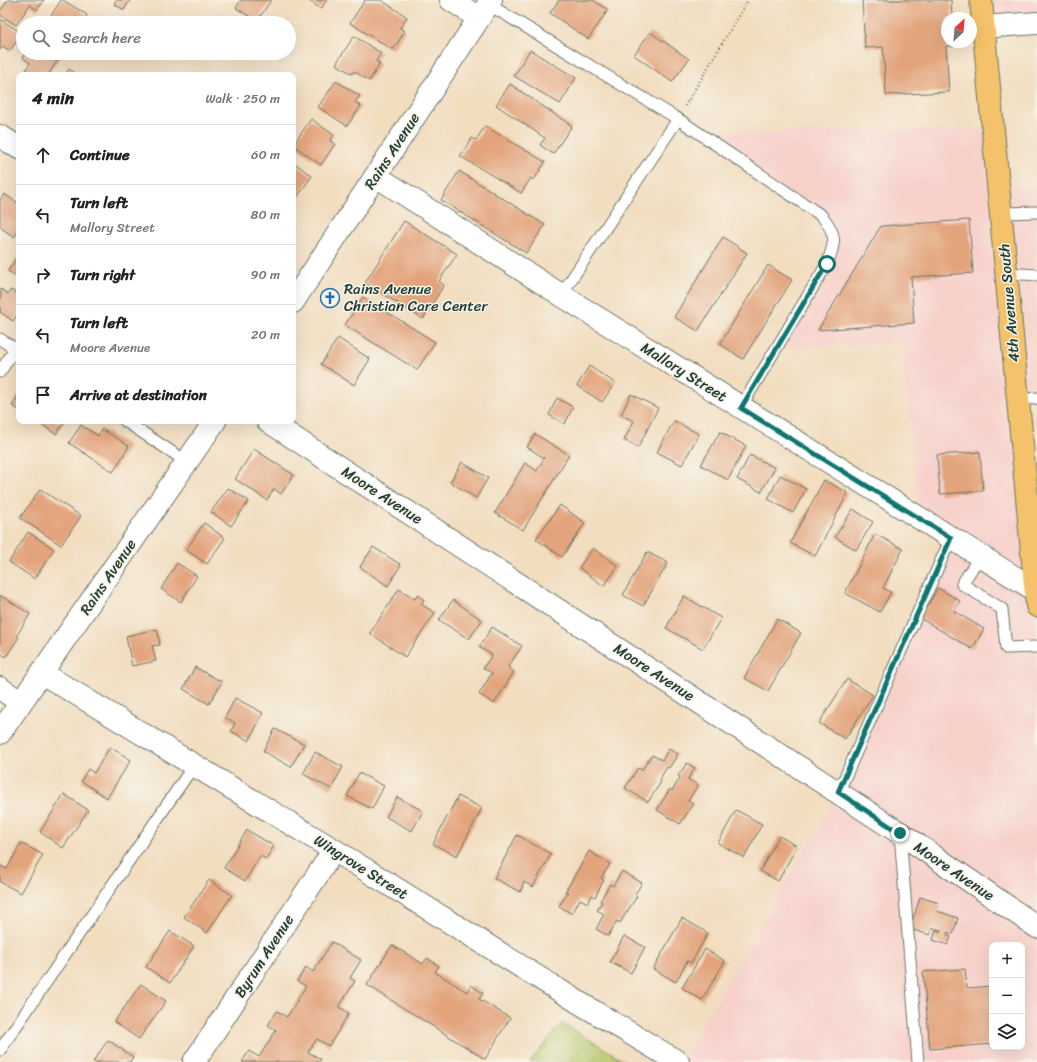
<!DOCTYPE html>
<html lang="en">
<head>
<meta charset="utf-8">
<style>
	body { margin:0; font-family:Sriracha,sans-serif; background:#f2f2f2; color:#222 }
	.controls { position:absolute; right:12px; bottom:12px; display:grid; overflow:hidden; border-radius:8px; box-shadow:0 4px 16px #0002 }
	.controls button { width:36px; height:36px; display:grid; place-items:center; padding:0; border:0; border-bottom:1px solid #e0e0e0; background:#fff; color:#222; font:20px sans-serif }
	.compass { position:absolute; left:941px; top:12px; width:36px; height:36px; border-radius:50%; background:#fff; box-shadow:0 4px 16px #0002; rotate:26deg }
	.stop { position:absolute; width:12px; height:12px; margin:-9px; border:3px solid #0f766e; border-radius:50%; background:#fff }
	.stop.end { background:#0f766e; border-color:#fff; box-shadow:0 1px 4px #0008 }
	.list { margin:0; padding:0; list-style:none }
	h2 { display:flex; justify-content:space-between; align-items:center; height:52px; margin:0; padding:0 16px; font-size:17px }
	h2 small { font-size:13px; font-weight:400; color:#767676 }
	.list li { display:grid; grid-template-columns:26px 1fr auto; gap:12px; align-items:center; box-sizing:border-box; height:60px; padding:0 16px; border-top:1px solid #e0e0e0 }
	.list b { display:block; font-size:15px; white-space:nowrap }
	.list p { margin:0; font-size:13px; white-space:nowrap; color:#767676 }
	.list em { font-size:13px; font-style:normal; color:#767676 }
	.icon { flex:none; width:22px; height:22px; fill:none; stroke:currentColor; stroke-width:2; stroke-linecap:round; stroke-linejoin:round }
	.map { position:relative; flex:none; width:1037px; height:1062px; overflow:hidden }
	.search { position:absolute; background:#fff; box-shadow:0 4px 16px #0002; left:16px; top:16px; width:280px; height:44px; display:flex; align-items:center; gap:10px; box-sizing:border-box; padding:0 14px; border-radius:22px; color:#767676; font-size:15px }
	.panel { position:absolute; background:#fff; box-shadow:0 4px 16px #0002; left:16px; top:72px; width:280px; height:352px; border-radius:8px }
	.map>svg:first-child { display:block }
	.built { fill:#f7d0ca; fill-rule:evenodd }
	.park { fill:url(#park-crowns); stroke:#6c824f }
	.building { fill:#e3a47d }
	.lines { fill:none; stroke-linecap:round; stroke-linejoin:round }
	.service-casing { stroke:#697565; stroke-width:13 }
	.minor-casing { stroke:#697565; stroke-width:24 }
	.tertiary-casing { stroke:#697565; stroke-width:24 }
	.primary-casing { stroke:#697565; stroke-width:24 }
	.path { stroke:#697565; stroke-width:2.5; stroke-dasharray:1 3; stroke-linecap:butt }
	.service { stroke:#fff; stroke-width:11 }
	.minor { stroke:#fff; stroke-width:22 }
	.tertiary { stroke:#fff; stroke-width:22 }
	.primary { stroke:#f3c26a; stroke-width:22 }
	.route { stroke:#0f766e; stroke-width:5 }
	.labels { text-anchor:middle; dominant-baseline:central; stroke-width:3; stroke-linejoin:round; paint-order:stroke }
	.street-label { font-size:15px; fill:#1f3d34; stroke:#f7f3e8 }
	.poi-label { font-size:15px; fill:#1f3d34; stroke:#f7f3e8; text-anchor:start }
</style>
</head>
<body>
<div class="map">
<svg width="1037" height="1062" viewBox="0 0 1037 1062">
	<defs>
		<pattern id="park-crowns" width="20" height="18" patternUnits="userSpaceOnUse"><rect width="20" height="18" fill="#b8c86a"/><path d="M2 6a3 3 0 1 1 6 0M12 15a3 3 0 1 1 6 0" fill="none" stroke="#95a458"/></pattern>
	</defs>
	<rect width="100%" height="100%" fill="#f7f3e8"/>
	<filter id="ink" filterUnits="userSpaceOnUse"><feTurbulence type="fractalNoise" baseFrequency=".025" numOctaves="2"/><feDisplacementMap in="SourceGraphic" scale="8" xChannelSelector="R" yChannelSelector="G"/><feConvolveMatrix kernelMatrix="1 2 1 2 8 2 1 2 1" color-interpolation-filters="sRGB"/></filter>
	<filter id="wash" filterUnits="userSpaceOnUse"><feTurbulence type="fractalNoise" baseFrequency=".012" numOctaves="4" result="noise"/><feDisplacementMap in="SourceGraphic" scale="16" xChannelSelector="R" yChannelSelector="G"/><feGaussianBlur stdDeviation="0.9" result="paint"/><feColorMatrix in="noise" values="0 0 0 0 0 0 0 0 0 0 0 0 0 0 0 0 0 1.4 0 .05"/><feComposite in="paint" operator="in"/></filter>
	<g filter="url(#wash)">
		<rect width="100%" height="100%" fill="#f2ddbf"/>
		<path class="built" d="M981,0h56v23l-53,4z
			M993,130l6,57 38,-2v201h-20l20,220v456h-356l157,-269 113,-255 -31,-19 -18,-177 -126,7 51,-85 5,-36 -134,-96zM992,945h30v102h-30z"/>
		<path class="park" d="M562,1023l65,39h-97z"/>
		<g id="blocks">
			<path class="building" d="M8,0h36l-7,10 -7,-5 -14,20 -16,-10v-4z
				M61,0h2l24,15 -5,8h-25v-1l-7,-5z
				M116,0h14l-6,10 -10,-6z
				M241,0h30l-14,21 -21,-13z
				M308,0h19l-6,9z
				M365,0h16l26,17 -7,11 5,3 -12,19 -43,-27z
				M559,0h34l15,10 -20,29 -38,-26z
				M862,0h89l1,18h-5v24h6l1,4h-8l3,46 -63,3 -3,-48 -18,1z
				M0,19l22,14 -12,18 -7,-5 -3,4z
				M650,32l39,27 -17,23 -38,-27z
				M354,36l27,17 -5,8 4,3 -11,17 -15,-10 -2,3 -16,-10z
				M530,50l46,28 -16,26 -46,-28z
				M26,53h28l6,4 -12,18h-25l7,-12 -7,-5z
				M69,69l9,6h-13z
				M336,81l24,15 -5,6 6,4 -14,20 -29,-19z
				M510,84l62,42 -19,28 -13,-9 5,-7 -49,-33z
				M311,119l23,16 -4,6 5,3 -14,21 -28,-20z
				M485,126l60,36 -11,18 -3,-2 -10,15 -61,-37 12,-18 4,2z
				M293,162l19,14 -19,27z
				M459,171l86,54 -19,28 -85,-53z
				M4,194l14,9 1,-1v28l-5,7 -14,-10v-27z
				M969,220l4,53 -62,4 3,46 -96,7 63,-104z
				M404,221l53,33 -18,27 5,4 -21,34 -58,-36z
				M723,237l24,16 -49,78 -24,-14z
				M19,254v24l-11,-7z
				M768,265l24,15 -49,79 -23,-15z
				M1,289l7,5 3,-4 8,5 -1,5 1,1v11l-6,9 -13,-9z
				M363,297l72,45 -18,28 -72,-45z
				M338,338l32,21 -16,26 -33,-21z
				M589,366l26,17 -13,19 -25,-16z
				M19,394v16l-7,-4z
				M631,394l27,14 -20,40 -14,-8 10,-19 -13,-6z
				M557,398l16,9 -8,17 -16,-9z
				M36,421h29l-9,13z
				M674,421l25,13 -17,31 -25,-13z
				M81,425l17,11 4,-7 27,17 -16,26 -44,-29z
				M720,432l26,14 -18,34 -27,-15z
				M535,434l34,21 -46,75 -28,-17 30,-50 12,8 7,-13 -17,-11z
				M254,449l40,26 -13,19 -7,-5 -7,11 -32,-21z
				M980,452l3,39 -43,3 -3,-39z
				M750,455l25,13 -14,24 -24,-13z
				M462,462l26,16 -12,20 -26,-16z
				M780,475l26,14 -13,24 -25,-14z
				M824,480l24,13 -33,63 -25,-13z
				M228,488l21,13 -18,25 -20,-14z
				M40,489l41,27 -20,29 -41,-27z
				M560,505l25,18 -23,34 -26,-18z
				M853,509l20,13 -17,28 -21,-13z
				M204,523l21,15 -18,26 -21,-14z
				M28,532l26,17 -19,30 -26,-17z
				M875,534l28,15 -20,39 8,4 -11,20 -35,-19z
				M373,547l28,18 -13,21 -28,-19z
				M593,548l25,18 -14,20 -25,-18z
				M647,552l21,11 -25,43 -20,-11z
				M177,563l20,13 -16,26 -20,-13z
				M938,588l22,13 -6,10 30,18 -12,20 -52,-31z
				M399,589l16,10 3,-4 6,5 -3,4 14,9 -30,44 -35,-24z
				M0,595l30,19 -13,21 2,2 -13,20 -6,-4z
				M684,596l37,22 -18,31 -37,-21z
				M453,600l29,20 -13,19 -30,-19z
				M777,619l24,14 -33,58 -24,-13z
				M492,627l30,19 -14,21 6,5 -20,32 -15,-10 13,-21 -9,-5 9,-13 -13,-8z
				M157,629l3,16 -8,1 4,15 -24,5 -6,-30z
				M195,667l27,15 -13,22 -26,-15z
				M847,679l26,16 -28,44 -26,-16z
				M235,698l28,15 -14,28 -18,-10 4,-8 -10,-5z
				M275,729l29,15 -13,23 -28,-16z
				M110,747l21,13 -24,38 -26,-17 7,-12 6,4z
				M669,749l9,5 -9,14 -2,-1 -8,13 2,2 -13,20 -23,-14 13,-20 4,2 10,-15 10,5z
				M315,752l28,15 -12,22 -28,-15z
				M687,763l8,5 -7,11 10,6 -10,16 5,3 -13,20 -23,-14 13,-21 2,2 8,-13 -2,-2z
				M359,773l25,13 -12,23 -25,-13z
				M64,794l24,16 -25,38 -23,-16z
				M458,796l24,12 -25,48 -24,-12z
				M397,797l26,14 -11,20 -26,-14z
				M736,810l26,14 -18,34 -26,-15z
				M247,830l27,16 -8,13 -6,-3 -15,25 -21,-13z
				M517,835l34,19 -18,33 -9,-5 -4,10 -26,-14z
				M779,836l18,10 -19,35 -18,-10z
				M21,843l22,12 -22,38 -21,-11v-15l1,-1 6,3z
				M589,851l21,13 -9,14 3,2 -9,17 -3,-2 -4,8 -8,-4 -8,15 -13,-8 9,-14h-3z
				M622,871l20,12 -7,11 2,2 -17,27 -3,-2 -9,15 -12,-7 8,-15 -7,-4 5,-8 -2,-1 10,-17 3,2z
				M209,880l23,15 -25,38 -23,-16z
				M920,897l19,6 -2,8 21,7 -5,16 -5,-2 -1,3 4,1 -3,9 -15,-5 3,-10 4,2 1,-2 -9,-2 -2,7 -20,-6z
				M682,918l26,15 -17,30 -4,-2 -11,21 -23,-13z
				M170,931l24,15 -24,37 -24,-16z
				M624,936l21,11 -14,26 -21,-11z
				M332,942l29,18 -11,18 5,3 -16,26 10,6 -20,33 -12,-7 -9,13 13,7 -2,3h-77l7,-11 10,6 17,-27 -8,-5 9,-14 10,6 19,-31 -9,-5 9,-14 7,5z
				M392,945l31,19 4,-6 12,8 -4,6 32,20 4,-7 12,8 -4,6 31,19 -25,41 -118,-74z
				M705,949l20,12 -23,39 -20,-12z
				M965,969l2,19 25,-2v58l-62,5 -7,-77z
				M141,984l25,17 -27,38 -25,-17z
				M108,1040l25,17 -3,5h-37z"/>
		</g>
	</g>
	<g filter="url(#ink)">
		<use href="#blocks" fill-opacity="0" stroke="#697565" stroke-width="1"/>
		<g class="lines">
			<g class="service-casing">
				<path id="service" d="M488,4l190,115 144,97c16,20 13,26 5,48l-86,143
					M1001,213l36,-1
					M1006,273l31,2
					M561,295l117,-176
					M0,339l19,12
					M0,372l15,-23
					M1018,400l19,-2
					M125,421l62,41
					M980,556l-18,28 40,25 4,39 31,-1
					M838,793l113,-255
					M900,833l18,229
					M0,1050l194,-285"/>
			</g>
			<g class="minor-casing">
				<path id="minor" d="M984,27l53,-4
					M0,136l19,12
					M376,176l185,119 474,295
					M268,421l632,412 137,94
					M42,673l292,177 244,152 100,60
					M0,688l20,14
					M194,1062l140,-212"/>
			</g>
			<g class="tertiary-casing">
				<path id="tertiary" d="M451,0l28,18
					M293,302l198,-302
					M0,733l215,-312"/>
			</g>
			<g class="primary-casing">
				<path id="primary" d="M981,0l56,606"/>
			</g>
			<path class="path" d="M685,106l63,-106"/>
			<use href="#service" class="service"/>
			<use href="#minor" class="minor"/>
			<use href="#tertiary" class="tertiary"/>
			<use href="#primary" class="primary"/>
		</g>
	</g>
	<g class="lines" filter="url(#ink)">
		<path class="route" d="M827,264l-86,144 210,130 -113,254 62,41"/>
	</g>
	<defs>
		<g id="church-ring" transform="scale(1)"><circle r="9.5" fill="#f7f3e8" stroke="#1f6fb2" stroke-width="1.5"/><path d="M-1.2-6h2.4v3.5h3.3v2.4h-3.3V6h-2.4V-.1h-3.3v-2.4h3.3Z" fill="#1f6fb2"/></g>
	</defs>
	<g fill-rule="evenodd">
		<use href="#church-ring" x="330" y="298"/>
	</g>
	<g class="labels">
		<g class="street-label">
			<text transform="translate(392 151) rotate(-57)">Rains Avenue</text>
			<text transform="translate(1009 303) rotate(-95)">4th Avenue South</text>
			<text transform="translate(684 372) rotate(32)">Mallory Street</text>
			<text transform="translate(382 495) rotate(33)">Moore Avenue</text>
			<text transform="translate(108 577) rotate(-56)">Rains Avenue</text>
			<text transform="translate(654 672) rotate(33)">Moore Avenue</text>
			<text transform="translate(361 867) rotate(32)">Wingrove Street</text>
			<text transform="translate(954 871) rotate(34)">Moore Avenue</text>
			<text transform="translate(264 956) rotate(-57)">Byrum Avenue</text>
		</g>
		<g class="poi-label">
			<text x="344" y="289">Rains Avenue<tspan x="344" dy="17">Christian Care Center</tspan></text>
		</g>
	</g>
</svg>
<div class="controls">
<button>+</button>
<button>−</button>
<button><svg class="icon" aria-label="layers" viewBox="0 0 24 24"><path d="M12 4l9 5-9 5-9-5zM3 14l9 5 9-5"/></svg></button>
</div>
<svg class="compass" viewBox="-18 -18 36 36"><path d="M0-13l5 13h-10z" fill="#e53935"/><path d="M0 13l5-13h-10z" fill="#767676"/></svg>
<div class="stop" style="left:827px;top:264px"></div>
<div class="stop end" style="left:900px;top:833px"></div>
<div class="search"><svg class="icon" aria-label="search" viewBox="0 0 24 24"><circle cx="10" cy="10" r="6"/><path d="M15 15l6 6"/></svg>Search here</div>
<section class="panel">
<h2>4 min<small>Walk · 250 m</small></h2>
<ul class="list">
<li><svg class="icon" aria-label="ahead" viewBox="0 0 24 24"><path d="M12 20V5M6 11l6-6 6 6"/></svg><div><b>Continue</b></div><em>60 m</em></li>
<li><svg class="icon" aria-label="left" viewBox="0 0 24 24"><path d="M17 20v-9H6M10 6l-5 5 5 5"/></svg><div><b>Turn left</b><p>Mallory Street</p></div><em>80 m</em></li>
<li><svg class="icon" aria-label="right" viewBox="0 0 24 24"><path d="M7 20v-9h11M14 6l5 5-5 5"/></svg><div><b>Turn right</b></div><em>90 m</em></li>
<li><svg class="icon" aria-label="left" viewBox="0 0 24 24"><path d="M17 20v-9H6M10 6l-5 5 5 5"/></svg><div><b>Turn left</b><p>Moore Avenue</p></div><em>20 m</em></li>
<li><svg class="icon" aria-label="arrive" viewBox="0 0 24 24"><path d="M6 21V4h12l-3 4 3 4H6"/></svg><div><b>Arrive at destination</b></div></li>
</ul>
</section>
</div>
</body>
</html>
